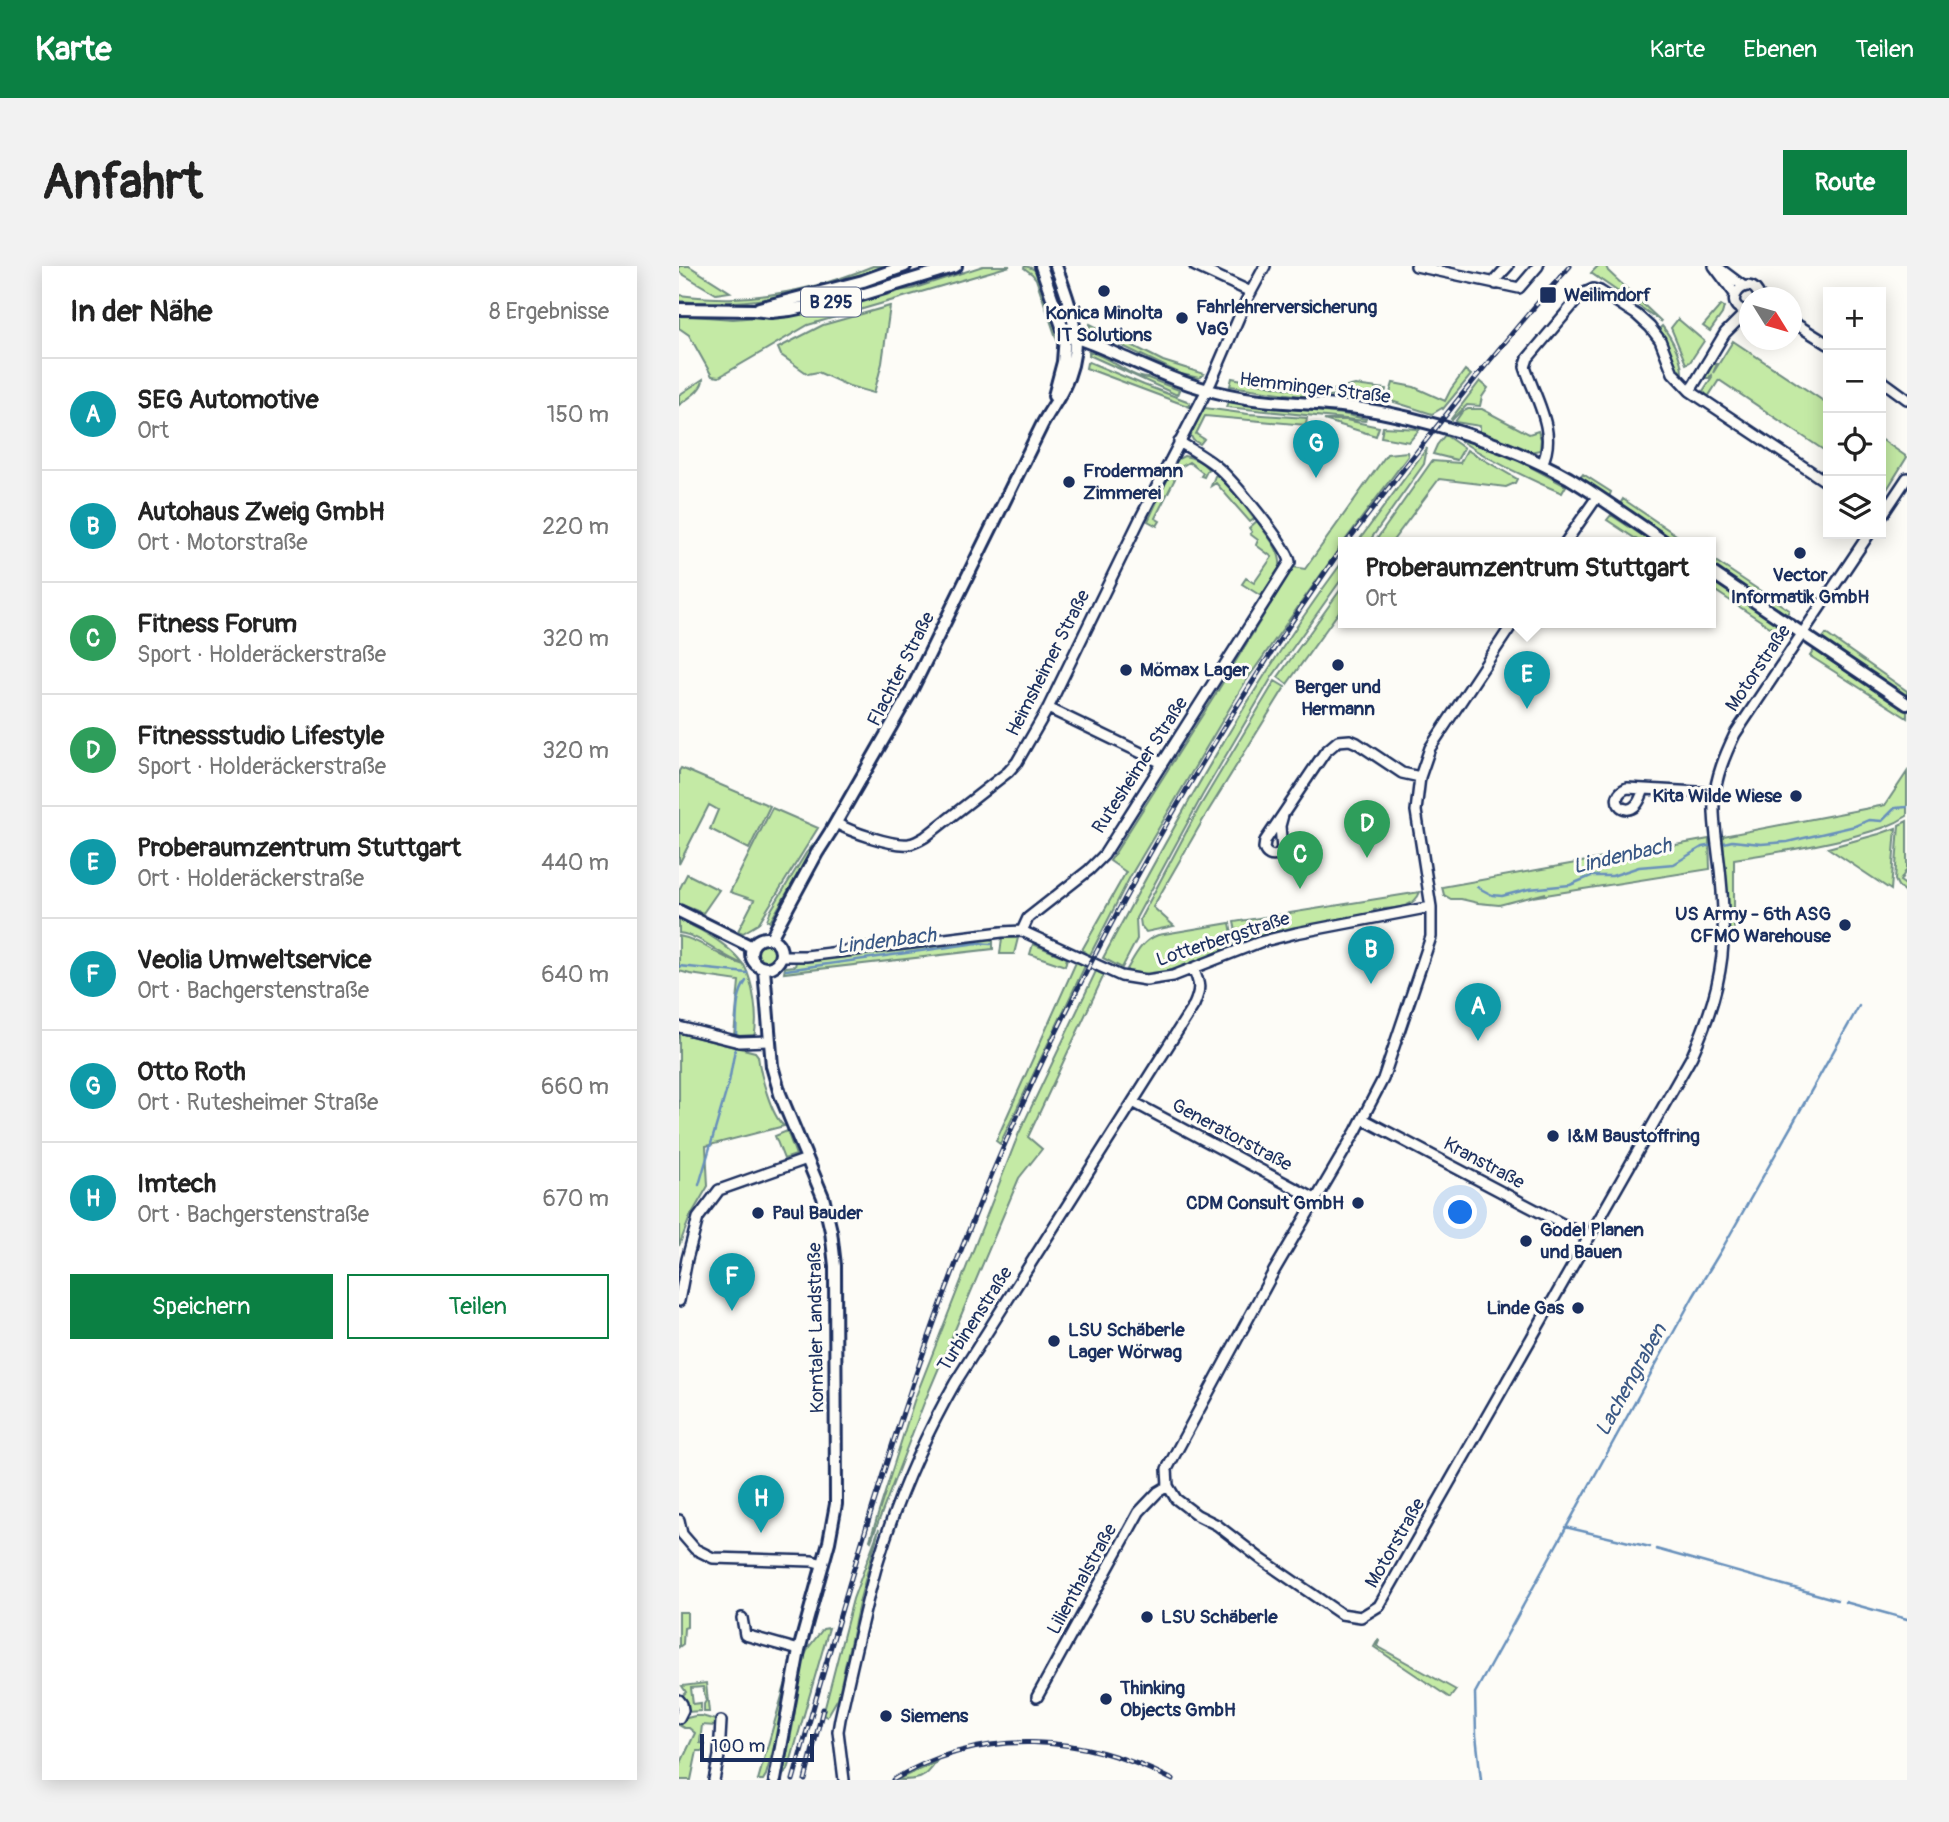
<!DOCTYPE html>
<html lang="de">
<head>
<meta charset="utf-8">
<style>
	body { margin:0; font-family:Pangolin,sans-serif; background:#f2f2f2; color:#222 }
	.controls { position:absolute; right:21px; top:21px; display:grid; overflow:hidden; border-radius:0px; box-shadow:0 4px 18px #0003 }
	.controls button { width:63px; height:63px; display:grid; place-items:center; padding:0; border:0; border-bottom:2px solid #e0e0e0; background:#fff; color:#222; font:35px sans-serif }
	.compass { position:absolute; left:1060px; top:21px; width:63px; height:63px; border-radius:50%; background:#fff; box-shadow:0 4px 18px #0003; rotate:127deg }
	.scale { position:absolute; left:21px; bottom:18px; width:114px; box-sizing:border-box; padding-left:7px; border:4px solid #1b2f5e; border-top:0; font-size:19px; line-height:24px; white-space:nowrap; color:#1b2f5e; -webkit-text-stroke:5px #fdfcf7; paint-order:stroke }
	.you { position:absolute; left:782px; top:947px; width:24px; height:24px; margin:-18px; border:5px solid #fff; border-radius:50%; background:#1a73e8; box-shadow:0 0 0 10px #1a73e833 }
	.badge { display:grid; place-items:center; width:46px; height:46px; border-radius:50%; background:#0b8043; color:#fff; font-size:23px; font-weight:700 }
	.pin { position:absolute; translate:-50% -58px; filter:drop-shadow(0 2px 4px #0008) }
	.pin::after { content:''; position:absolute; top:37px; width:24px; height:21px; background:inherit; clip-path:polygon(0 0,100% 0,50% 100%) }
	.popup { position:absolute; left:659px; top:271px; width:378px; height:91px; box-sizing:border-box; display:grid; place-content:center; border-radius:0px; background:#fff; filter:drop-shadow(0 2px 5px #0005); font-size:23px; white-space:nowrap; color:#767676 }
	.popup b { font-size:26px; color:#222 }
	.popup::after { content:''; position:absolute; left:50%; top:100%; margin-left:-14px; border:14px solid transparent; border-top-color:#fff }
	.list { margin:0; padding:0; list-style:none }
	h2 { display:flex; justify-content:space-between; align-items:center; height:91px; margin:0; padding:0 28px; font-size:30px }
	h2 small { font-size:23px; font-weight:400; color:#767676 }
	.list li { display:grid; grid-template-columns:46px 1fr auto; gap:21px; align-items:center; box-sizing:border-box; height:112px; padding:0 28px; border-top:2px solid #e0e0e0 }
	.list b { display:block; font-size:26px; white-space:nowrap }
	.list p { margin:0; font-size:23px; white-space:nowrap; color:#767676 }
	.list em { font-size:23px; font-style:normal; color:#767676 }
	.actions { display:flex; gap:14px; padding:21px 28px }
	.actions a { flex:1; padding:16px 0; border:2px solid #0b8043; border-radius:0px; text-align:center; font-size:24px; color:#0b8043 }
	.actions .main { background:#0b8043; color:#fff }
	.icon { flex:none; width:38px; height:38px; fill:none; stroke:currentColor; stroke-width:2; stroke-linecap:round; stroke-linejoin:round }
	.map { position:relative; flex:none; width:1228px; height:1514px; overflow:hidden; border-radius:0px }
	header { display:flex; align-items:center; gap:42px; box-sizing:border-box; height:98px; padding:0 35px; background:#0b8043; color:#fff }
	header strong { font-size:33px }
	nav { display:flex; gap:38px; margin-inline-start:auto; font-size:24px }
	.intro { display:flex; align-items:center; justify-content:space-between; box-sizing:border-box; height:168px; padding:0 42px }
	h1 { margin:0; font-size:49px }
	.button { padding:18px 32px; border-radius:0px; background:#0b8043; color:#fff; font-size:24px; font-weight:700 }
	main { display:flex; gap:42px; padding:0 42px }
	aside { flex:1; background:#fff; border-radius:0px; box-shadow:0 4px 18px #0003 }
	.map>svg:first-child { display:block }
	.green { fill:#c4eaa5; stroke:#708c82; stroke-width:2 }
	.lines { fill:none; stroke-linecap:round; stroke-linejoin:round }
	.stream { stroke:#6790bb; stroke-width:2.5 }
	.minor-casing { stroke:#1b2f5e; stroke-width:14 }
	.major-casing { stroke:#1b2f5e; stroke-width:16 }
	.minor { stroke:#fdfcf7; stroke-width:9 }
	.major { stroke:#fdfcf7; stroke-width:10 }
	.rail-casing { stroke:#1b2f5e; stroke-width:5 }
	.rail { stroke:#fdfcf7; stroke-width:2.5; stroke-dasharray:8; stroke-linecap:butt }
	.poi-dot { fill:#1b2f5e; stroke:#fdfcf7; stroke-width:2.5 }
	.labels { text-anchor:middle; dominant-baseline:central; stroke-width:6; stroke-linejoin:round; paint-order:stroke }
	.shield { fill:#fdfcf7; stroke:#5f6c8c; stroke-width:2 }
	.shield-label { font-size:18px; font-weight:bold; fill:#1b2f5e }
	.poi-label { font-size:19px; font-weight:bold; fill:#1b2f5e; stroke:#fdfcf7; text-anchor:start }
	.street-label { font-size:19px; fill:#1b2f5e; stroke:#fdfcf7 }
	.water-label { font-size:21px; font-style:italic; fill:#3a5885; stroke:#fdfcf7 }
</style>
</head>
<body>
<header>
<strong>Karte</strong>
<nav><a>Karte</a><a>Ebenen</a><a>Teilen</a></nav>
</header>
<div class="intro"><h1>Anfahrt</h1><a class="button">Route</a></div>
<main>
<aside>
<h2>In der Nähe<small>8 Ergebnisse</small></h2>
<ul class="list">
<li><span class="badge" style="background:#0f9aa8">A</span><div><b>SEG Automotive</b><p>Ort</p></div><em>150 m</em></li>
<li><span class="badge" style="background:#0f9aa8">B</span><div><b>Autohaus Zweig GmbH</b><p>Ort · Motorstraße</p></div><em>220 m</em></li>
<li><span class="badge" style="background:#2e9e5b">C</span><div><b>Fitness Forum</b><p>Sport · Holderäckerstraße</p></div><em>320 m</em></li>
<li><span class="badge" style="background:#2e9e5b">D</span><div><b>Fitnessstudio Lifestyle</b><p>Sport · Holderäckerstraße</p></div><em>320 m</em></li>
<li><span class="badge" style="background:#0f9aa8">E</span><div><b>Proberaumzentrum Stuttgart</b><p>Ort · Holderäckerstraße</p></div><em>440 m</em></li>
<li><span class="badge" style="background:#0f9aa8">F</span><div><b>Veolia Umweltservice</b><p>Ort · Bachgerstenstraße</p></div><em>640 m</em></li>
<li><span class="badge" style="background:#0f9aa8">G</span><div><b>Otto Roth</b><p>Ort · Rutesheimer Straße</p></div><em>660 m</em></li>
<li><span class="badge" style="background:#0f9aa8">H</span><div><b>Imtech</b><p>Ort · Bachgerstenstraße</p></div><em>670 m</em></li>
</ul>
<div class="actions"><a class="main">Speichern</a><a>Teilen</a></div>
</aside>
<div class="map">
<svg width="1228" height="1514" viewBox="0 0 1228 1514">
	<rect width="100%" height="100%" fill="#fdfcf7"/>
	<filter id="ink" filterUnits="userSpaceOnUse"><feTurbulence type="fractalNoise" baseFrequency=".0143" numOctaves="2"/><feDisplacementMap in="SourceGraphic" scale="14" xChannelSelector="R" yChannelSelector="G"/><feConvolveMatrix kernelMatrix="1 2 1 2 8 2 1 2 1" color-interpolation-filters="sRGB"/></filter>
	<g filter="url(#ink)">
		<path class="green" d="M0,0h10l41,26 -14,2 -37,-22z
			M194,0h17c-70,25 -136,42 -211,35v-6c18,2 37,4 55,3 47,-2 96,-14 139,-32z
			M304,0h27l-202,59 -89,52 -7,-1 -23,-41 -10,-7v-13l54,4 63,-5 86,-21 30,-4z
			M346,0c5,1 10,3 14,8 11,15 20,60 22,78l-25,-73 -4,-5 -8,-6z
			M919,0h8l2,5 54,51 -71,-49z
			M1042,39l3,2 -2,7 -12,17 -7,-5z
			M211,40l-8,57 -8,30 -25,-7 -31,-14 -10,2 -27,-19 -3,-7 45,-23z
			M999,53l26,22 -14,21 -4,2 -15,-36z
			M411,58l73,37 41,13 -5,4 -18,-4 -92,-44z
			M983,60c10,12 20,32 20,47 -12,-8 -13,-31 -23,-44z
			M1054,75l95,63v49l-109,-73 -11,17 -5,-6 9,-14 -1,-2 -2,3h-5l8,-14h5l-4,9z
			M410,86c22,4 40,26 59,26l31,12 -2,5 -88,-40z
			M410,96l55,23 43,16 3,2v4l-104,-39 1,-5z
			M786,104l6,5 -28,34 -1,-1 -10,6 -44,-14 5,-17 21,4 31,14 6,-12z
			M553,112l84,16 37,4v2l-37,-2 -86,-12z
			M24,113c0,11 -15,19 -24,26v-10z
			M801,115l8,7 -6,9 -2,9 -13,-1 -15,15 -1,-1z
			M676,119l31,4 -2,10 -54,-8z
			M549,136l115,12 23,5 -1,2 -139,-14z
			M526,142l43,6 59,4 -1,7 -101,-9 -9,18 8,5 -4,5 -7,-4 -3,-6 9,-21z
			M789,143h14l47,25 9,-3 3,8 -1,11 -10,2 -50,-19v-7l-25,-4 7,-10z
			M645,154h22l33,7 -3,9z
			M704,161l36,2h1l-11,13 -28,-5z
			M766,169l19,13 -7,12 -24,-6 4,-9z
			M774,170l61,22 52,28 -4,7c-38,-16 -75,-34 -109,-57z
			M1202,173l26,18 -21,34 -5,-4z
			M748,182l-3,16 -56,79h-11z
			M788,184l50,29 -2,4 -9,4 -67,-8 -48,64h-17l58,-82 28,2z
			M728,186l1,4 -65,87 -99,141 -113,191 -41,80 -8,-5 44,-78 -16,-11 107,-169 76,-125 12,2 82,-115z
			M505,190c9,1 19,6 24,13l-4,8 -3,-1 2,-3 -14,-11 -8,5 -26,51 5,3 -3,5 -9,-5 26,-56 4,-6z
			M904,208l28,18 -2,5 -29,-19z
			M538,209l18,18 19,26 -4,3 -34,-39 -5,3 4,-10z
			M944,233l65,44h-10l-58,-39z
			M932,249l43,28h-12l-35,-23z
			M578,255c9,14 25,29 23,46l-19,29 -19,-12 4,-6 8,5 18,-26 -16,-12 2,-5 -8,-6 2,-2 -3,-4z
			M1032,292l78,52 -2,5 -76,-51z
			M664,295v16l-71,100 -70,119 -66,122 1,21 -15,29 -19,-10c73,-137 148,-273 240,-397z
			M1032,314l69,46 -4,5 -65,-43z
			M664,320v20l-56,78 -9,-7z
			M1147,368l81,57v6l-85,-58z
			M1135,384l93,61v7l-97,-62z
			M596,415l10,6 -78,126 -54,94 21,19 -28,6 -5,-6 -1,-7 59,-111z
			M2,502l89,38 -21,43 -39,-20 8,-19 -9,-5 -30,59v-93z
			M1228,506v44c-18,12 -36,15 -56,21 -38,10 -77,16 -117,22v76l-7,-4 -4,-95 162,-31z
			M93,542l46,20 -60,96 -15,9 -5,-2 16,-31 -24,-8z
			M1228,555v48l-7,12 7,5v8l-9,-8 -3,-6 4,-55z
			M1217,562l-5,62 -63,-42 51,-14z
			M1030,573l1,30 -177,28 13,-4 -47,12 -21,-2 -17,-4h-10l-7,-4 -2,-8z
			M136,577l-5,10 -40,69 -3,-2 4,-10 35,-57z
			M8,608l32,16 -16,23 -24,-9v-14z
			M741,626c-7,19 -31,15 -46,18v3l-135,32 -5,-23z
			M0,654c24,10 48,23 64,44 -22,-7 -40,-28 -64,-31z
			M551,657l5,26c-34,12 -72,33 -109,22 9,-15 15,-30 32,-36z
			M0,670c24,4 41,23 65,29 9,17 15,53 10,72l-20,-1 5,-55 -49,-7 -11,-3z
			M309,672l5,2v9l-209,24 1,-6 10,-1 1,-4z
			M323,672h16l-4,16h-14z
			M76 687a10 10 0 1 1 20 0a10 10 0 1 1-20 0Z
			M354,678l34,14 -2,8 -35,-12z
			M398,694l8,6 -85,178 -4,-3z
			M417,705l8,4 -76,162 14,12 -23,29 -95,225 -53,138 -1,-1 44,-139 105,-268z
			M0,767l76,19 3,4c2,17 13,60 26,70l-78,20 2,40 -18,31 -11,29z
			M108,865l9,24 -12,4 -9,-23z
			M200,1263l-19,70 -22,99 -11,19 -4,-2 30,-116z
			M0,1346h8v15l-3,1 -1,16 -4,3z
			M150,1362l-41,142 -5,5 10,-51 8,-61 8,-16 14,-18z
			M699,1374l1,1 -2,5 79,44 -6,8 -76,-51z
			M107,1416l2,2 -5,32 -17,59 -3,5h-5z
			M27,1417l3,29h-5v-8l2,-3 -3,-14 -12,1 2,16 8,-1v8l-14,1 1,-7 -6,-9 4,-4 -4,-6z
			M16,1450h7l13,4v6l-13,-1 -2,18 5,1 -3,7h-5l-6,29h-12v-13l16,-34 -6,-5h-5l-5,-3 8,-7z
			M257,1496c-11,18 -18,18 -40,18z"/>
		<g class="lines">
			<path class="stream" d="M1041,578l12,-3 29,3 26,-2 68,-16 14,-6 13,1 13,-13 12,-1
				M798,621l15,8 10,1 27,-7 41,-4 21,-9h21l27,-9 35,-3 28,-17 11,-2
				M0,700l68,7
				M107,704l191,-27 14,1
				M57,769c1,-18 -1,-38 10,-54
				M20,919l30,-103 6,-33
				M886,1261l85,20
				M977,1283l181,51
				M1166,1336l62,17
				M802,1514l-5,-45 -1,-42 218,-396 29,-48 137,-243"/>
			<g class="minor-casing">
				<path id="minor" d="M516,0l56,26
					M737,0l103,22 19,-22
					M1035,0l21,28
					M1040,2l24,18
					M817,18v-5l12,-13
					M1070,45c-34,-3 1,-45 11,-13
					M1112,55l37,23
					M1202,114l26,19
					M1011,125l35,-58 22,-22
					M863,198c16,-32 -7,-66 -17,-97l3,-9 54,-64 11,-5 7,2 37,24 13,12 10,13 13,33 17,18 138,92
					M1202,251l26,-39
					M886,277l32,-46
					M834,357l-83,125 -10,29 -4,34 15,96v30l-48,142 -27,52 -82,140 -107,198 1,17 8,13 21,16 20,10 44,34 80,55 20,3 18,-11 313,-550c16,-36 29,-73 31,-113 1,-29 -1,-61 -5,-90 -2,-18 -5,-36 -4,-53 2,-24 11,-45 21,-66l134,-200
					M369,442l114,55
					M965,523c-2,5 -4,12 -8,16 -12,13 -30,-8 -9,-17l88,5
					M604,549l-3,11 2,23 -4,6c-7,2 -12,0 -14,-7l1,-7 60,-89 13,-11 12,-1 7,3 45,30 18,4
					M157,557c15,9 56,23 73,21 6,-1 11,-4 16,-7l83,-65 9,-10 31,-54 92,-189 71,-137 35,-81 19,-35
					M343,665l6,-13 61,-48 15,-15 186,-293c-2,-16 -59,-84 -74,-96 -11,-9 -25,-17 -37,-24
					M103,690h24l196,-24 20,-1 99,45 25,4 27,-4 87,-34 36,-9 135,-26
					M0,761l60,15 30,-1
					M454,836l182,97
					M684,853l226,119
					M0,1035l8,-42 11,-41 21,-28 88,-31
					M0,1254l3,14 13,15 18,9 99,3 11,3
					M63,1352l3,17 54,15
					M358,1431l102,-185 19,-20 10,-6
					M0,1434l3,4 1,6 -4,8
					M35,1514l5,-24 2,-35
					M165,1514l-6,-49 2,-12c12,-53 23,-106 38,-158 19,-62 45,-122 77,-178l239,-378c7,-16 6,-21 -1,-37"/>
			</g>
			<g class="major-casing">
				<path id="major" d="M362,0l24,69 -2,27 -9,34
					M80,42l104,-27 42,-15
					M0,43l74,1 18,2 19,-2 68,-14 98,-30
					M386,69c23,5 44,16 65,25 31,14 61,27 95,34 43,10 88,8 132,14 69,10 151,36 212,70 33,20 65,43 97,65
					M1032,306l196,132
					M0,645l73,36
					M72 687a15 15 0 1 1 30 0a15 15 0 1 1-30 0Z
					M92,672l46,-85 14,-22 79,-138 131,-266c6,-13 16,-25 22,-38 23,-46 9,-78 -7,-123
					M85,703l8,97 8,28 43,103 8,34 4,35 1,238 -7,38 -30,108 -24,130"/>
			</g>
			<use href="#minor" class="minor"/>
			<use href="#major" class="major"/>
			<g class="rail-casing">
				<path id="rail" d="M667,277c73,-94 145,-188 224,-277
					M114,1514c51,-182 103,-363 172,-540 97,-246 227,-477 378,-694
					M126,1514l18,-71
					M214,1514c88,-54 191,-46 280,0"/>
			</g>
			<use href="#rail" class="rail"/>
		</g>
	</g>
	<g class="poi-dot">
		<circle cx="425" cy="25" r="7"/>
		<rect x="860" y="20" width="18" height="18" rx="3.5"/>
		<circle cx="503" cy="52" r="7"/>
		<circle cx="390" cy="216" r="7"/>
		<circle cx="1121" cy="287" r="7"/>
		<circle cx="659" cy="399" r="7"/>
		<circle cx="447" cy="404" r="7"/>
		<circle cx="1117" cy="530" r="7"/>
		<circle cx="1166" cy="659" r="7"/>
		<circle cx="874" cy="870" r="7"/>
		<circle cx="679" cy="937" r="7"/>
		<circle cx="79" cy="947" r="7"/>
		<circle cx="847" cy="975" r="7"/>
		<circle cx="899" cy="1042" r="7"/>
		<circle cx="375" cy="1075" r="7"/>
		<circle cx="468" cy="1351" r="7"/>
		<circle cx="427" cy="1433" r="7"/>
		<circle cx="207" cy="1450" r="7"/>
	</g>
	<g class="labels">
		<rect class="shield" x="122" y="21.5" width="60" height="29" rx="5"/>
		<g class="shield-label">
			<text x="152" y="36">B 295</text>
		</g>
		<g class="poi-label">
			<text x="885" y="29">Weilimdorf</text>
			<text x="517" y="41">Fahrlehrerversicherung<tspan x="517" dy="22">VaG</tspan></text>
			<text x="425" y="47" text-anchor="middle">Konica Minolta<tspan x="425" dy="22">IT Solutions</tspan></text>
			<text x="404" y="205">Frodermann<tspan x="404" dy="22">Zimmerei</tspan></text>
			<text x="1121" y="309" text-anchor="middle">Vector<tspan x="1121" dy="22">Informatik GmbH</tspan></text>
			<text x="461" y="404">Mömax Lager</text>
			<text x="659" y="421" text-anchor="middle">Berger und<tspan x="659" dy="22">Hermann</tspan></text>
			<text x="1103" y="530" text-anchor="end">Kita Wilde Wiese</text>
			<text x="1152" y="648" text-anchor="end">US Army - 6th ASG<tspan x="1152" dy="22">CFMO Warehouse</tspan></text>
			<text x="888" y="870">I&amp;M Baustoffring</text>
			<text x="665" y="937" text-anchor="end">CDM Consult GmbH</text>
			<text x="93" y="947">Paul Bauder</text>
			<text x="861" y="964">Godel Planen<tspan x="861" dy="22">und Bauen</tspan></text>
			<text x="885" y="1042" text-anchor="end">Linde Gas</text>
			<text x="389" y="1064">LSU Schäberle<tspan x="389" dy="22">Lager Wörwag</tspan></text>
			<text x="482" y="1351">LSU Schäberle</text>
			<text x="441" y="1422">Thinking<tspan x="441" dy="22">Objects GmbH</tspan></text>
			<text x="221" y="1450">Siemens</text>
		</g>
		<g class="street-label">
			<text transform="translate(636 122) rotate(7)">Hemminger Straße</text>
			<text transform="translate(369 397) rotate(-63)">Heimsheimer Straße</text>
			<text transform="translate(1079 402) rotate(-56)">Motorstraße</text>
			<text transform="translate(222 403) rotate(-63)">Flachter Straße</text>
			<text transform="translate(461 499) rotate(-57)">Rutesheimer Straße</text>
			<text transform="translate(544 673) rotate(-18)">Lotterbergstraße</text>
			<text transform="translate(553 869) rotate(28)">Generatorstraße</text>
			<text transform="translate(805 897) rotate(28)">Kranstraße</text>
			<text transform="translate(296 1053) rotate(-57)">Turbinenstraße</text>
			<text transform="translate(137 1062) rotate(-91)">Korntaler Landstraße</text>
			<text transform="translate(716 1277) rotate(-60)">Motorstraße</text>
			<text transform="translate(403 1313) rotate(-61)">Lilienthalstraße</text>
		</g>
		<g class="water-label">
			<text transform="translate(943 590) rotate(-13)">Lindenbach</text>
			<text transform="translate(207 675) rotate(-7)">Lindenbach</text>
			<text transform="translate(952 1114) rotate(-61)">Lachengraben</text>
		</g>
	</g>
</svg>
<div class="controls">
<button>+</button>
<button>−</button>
<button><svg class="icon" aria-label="locate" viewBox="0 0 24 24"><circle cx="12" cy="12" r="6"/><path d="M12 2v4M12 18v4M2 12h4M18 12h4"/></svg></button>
<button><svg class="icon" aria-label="layers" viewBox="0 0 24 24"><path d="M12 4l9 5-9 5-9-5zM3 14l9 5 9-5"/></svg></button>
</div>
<svg class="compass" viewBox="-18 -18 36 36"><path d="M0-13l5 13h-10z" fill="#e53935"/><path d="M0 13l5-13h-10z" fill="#767676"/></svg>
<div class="scale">100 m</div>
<div class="you"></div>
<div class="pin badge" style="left:799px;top:775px;background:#0f9aa8">A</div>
<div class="pin badge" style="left:692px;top:718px;background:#0f9aa8">B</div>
<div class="pin badge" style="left:621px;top:623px;background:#2e9e5b">C</div>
<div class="pin badge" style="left:688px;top:592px;background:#2e9e5b">D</div>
<div class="pin badge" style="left:848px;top:443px;background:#0f9aa8">E</div>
<div class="popup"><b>Proberaumzentrum Stuttgart</b>Ort</div>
<div class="pin badge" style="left:53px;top:1045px;background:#0f9aa8">F</div>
<div class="pin badge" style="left:637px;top:212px;background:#0f9aa8">G</div>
<div class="pin badge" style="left:82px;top:1267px;background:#0f9aa8">H</div>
</div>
</main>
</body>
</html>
